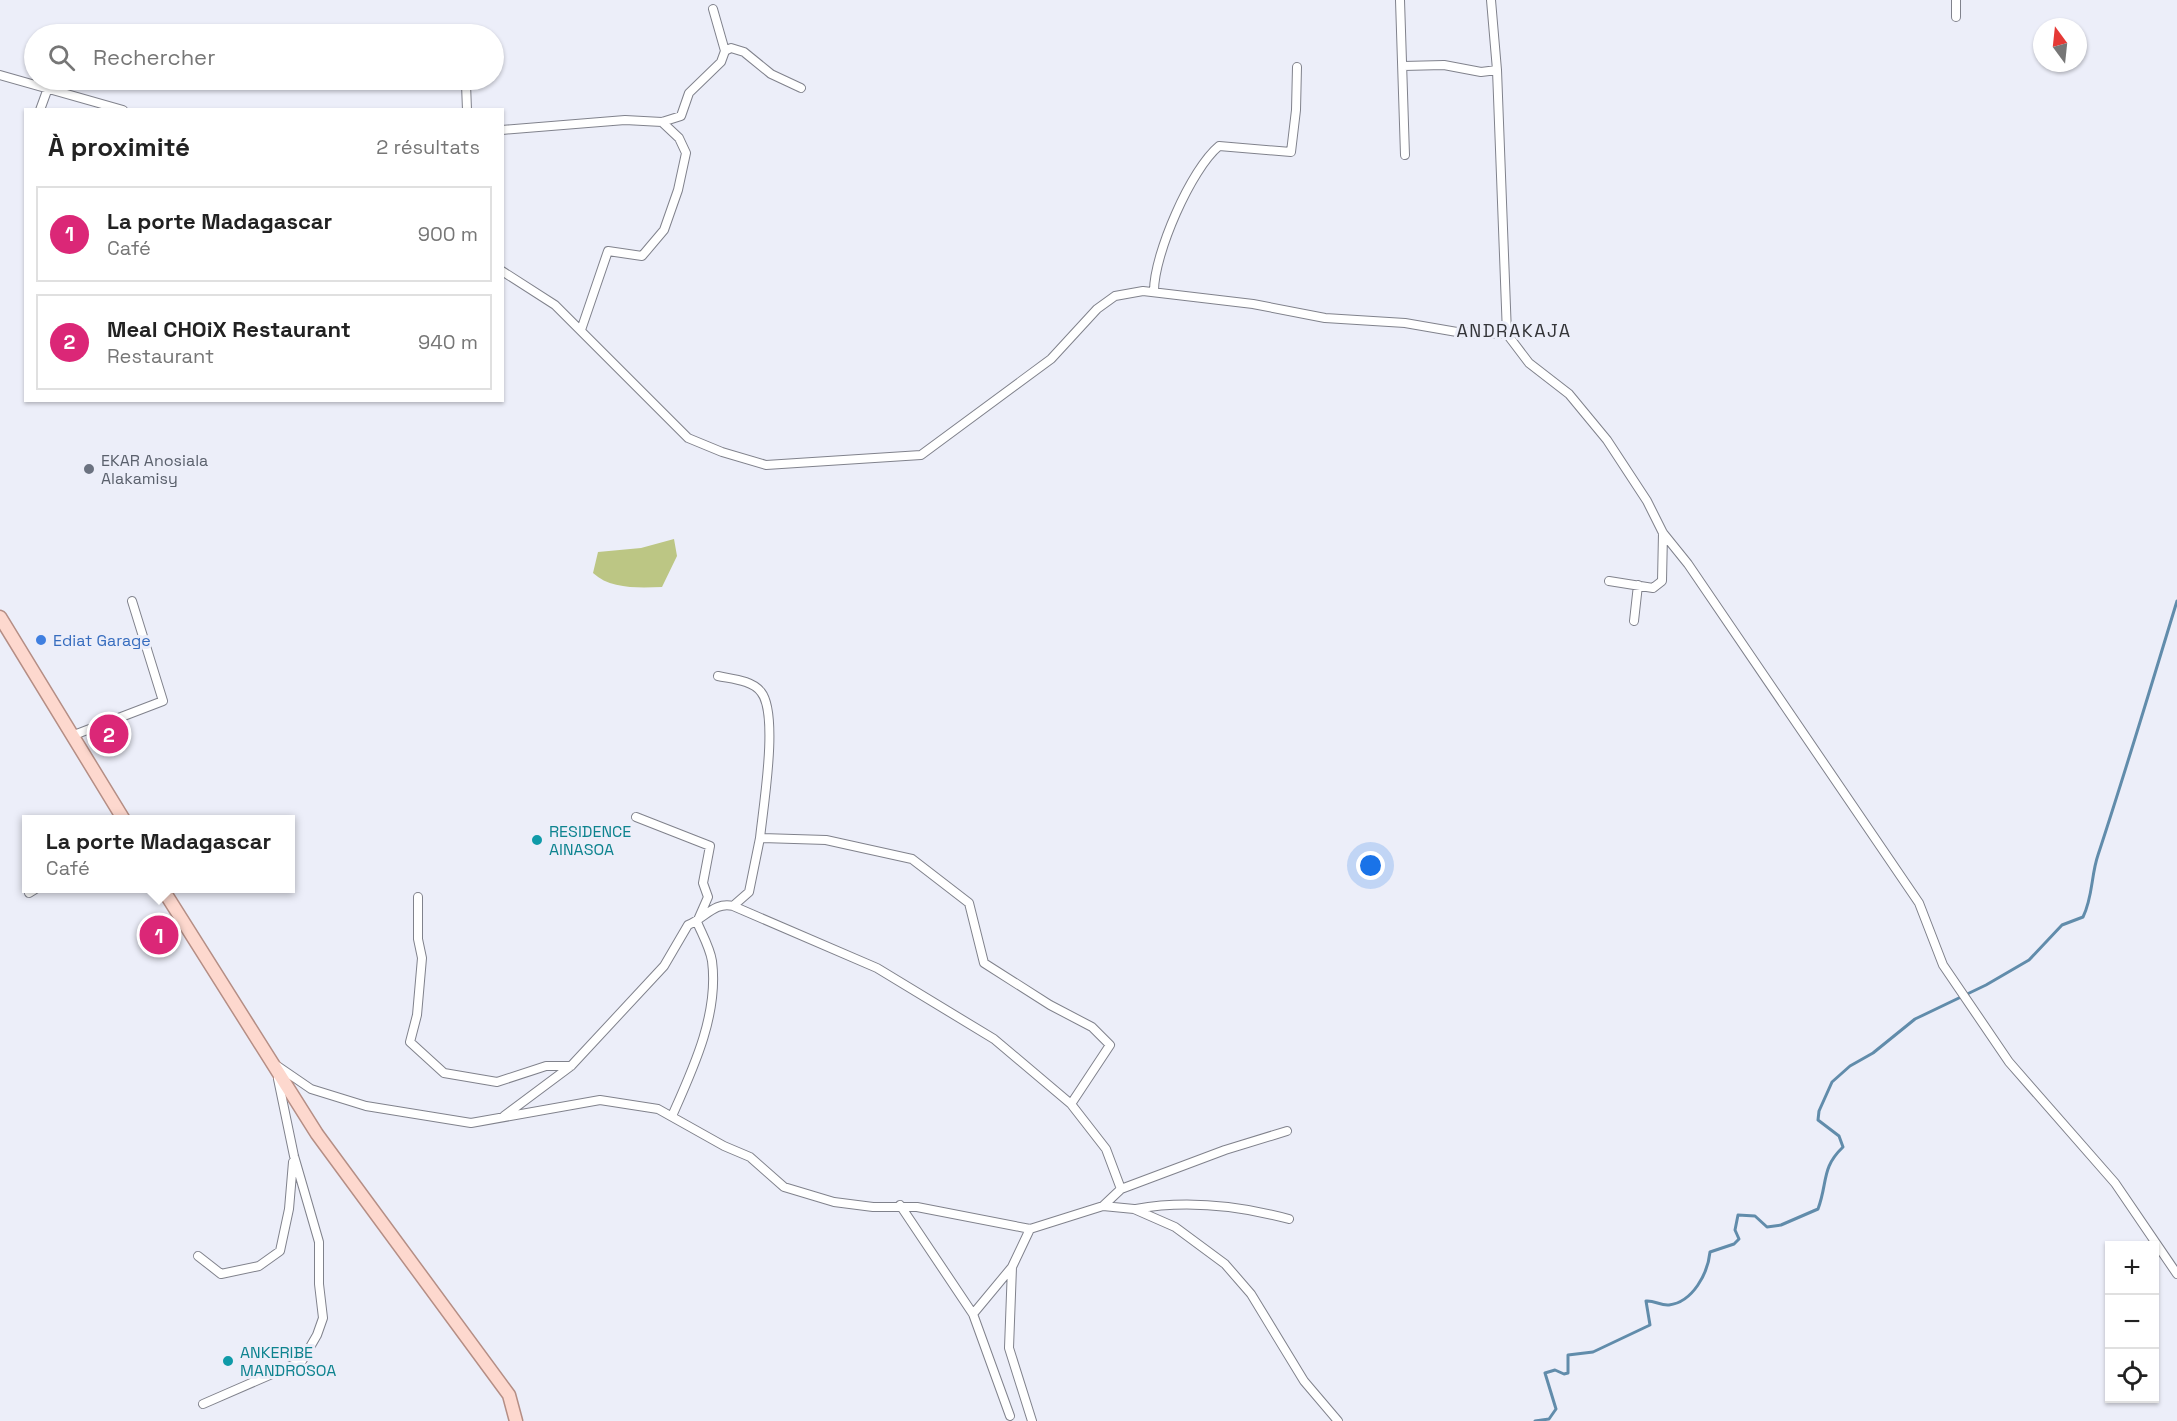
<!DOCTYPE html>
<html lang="fr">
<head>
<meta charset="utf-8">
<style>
	body { margin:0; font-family:"Space Grotesk",sans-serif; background:#f2f2f2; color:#222 }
	.controls { position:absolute; right:18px; bottom:18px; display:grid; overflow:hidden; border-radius:0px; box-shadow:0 2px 4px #0004 }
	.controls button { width:54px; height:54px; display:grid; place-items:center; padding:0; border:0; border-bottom:2px solid #e0e0e0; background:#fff; color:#222; font:30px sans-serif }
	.compass { position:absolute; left:2033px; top:18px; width:54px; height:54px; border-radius:50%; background:#fff; box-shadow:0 2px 4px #0004; rotate:345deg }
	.you { position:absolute; left:1371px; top:866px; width:21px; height:21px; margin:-15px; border:4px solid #fff; border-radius:50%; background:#1a73e8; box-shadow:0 0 0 9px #1a73e833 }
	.badge { display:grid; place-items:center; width:39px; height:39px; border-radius:50%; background:#db2777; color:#fff; font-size:20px; font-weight:700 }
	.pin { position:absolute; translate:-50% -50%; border:3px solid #fff; box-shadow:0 2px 6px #0006 }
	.popup { position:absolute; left:22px; top:815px; width:273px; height:78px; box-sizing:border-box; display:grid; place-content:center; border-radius:0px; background:#fff; filter:drop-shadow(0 2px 4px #0005); font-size:20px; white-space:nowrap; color:#767676 }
	.popup b { font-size:22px; color:#222 }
	.popup::after { content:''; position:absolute; left:50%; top:100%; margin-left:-12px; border:12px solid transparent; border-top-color:#fff }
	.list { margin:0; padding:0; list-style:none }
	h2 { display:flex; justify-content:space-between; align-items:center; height:78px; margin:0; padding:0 24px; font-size:26px }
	h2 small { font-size:20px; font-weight:400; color:#767676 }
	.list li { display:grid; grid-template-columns:39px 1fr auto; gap:18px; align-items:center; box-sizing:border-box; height:96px; margin:0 12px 12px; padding:0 12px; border:2px solid #e0e0e0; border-radius:0px }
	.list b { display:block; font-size:22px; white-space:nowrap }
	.list p { margin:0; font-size:20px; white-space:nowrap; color:#767676 }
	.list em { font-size:20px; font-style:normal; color:#767676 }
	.icon { flex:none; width:33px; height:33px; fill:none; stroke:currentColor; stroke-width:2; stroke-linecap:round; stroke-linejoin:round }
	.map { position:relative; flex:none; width:2177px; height:1421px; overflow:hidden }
	.search { position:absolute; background:#fff; box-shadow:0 2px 4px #0004; left:24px; top:24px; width:480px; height:66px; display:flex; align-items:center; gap:15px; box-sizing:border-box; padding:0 21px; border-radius:33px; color:#767676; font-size:22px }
	.panel { position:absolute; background:#fff; box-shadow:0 2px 4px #0004; left:24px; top:108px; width:480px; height:294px; border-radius:0px }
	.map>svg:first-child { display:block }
	.forest { fill:#bcc684 }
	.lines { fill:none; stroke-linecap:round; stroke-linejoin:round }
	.stream { stroke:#618cab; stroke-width:3 }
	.minor-casing { stroke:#80828c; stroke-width:10 }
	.primary-casing { stroke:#b58e85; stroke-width:15 }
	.minor { stroke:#fff; stroke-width:8 }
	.primary { stroke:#fdd8ce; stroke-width:12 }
	.worship-dot { fill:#6b7280; stroke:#eceef9; stroke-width:2 }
	.shop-dot { fill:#3f7fe0; stroke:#eceef9; stroke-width:2 }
	.culture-dot { fill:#0f9aa8; stroke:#eceef9; stroke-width:2 }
	.labels { text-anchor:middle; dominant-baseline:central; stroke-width:6; stroke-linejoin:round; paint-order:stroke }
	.worship-label { font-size:16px; fill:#5b616d; stroke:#eceef9; text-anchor:start }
	.shop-label { font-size:16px; fill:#366cbe; stroke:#eceef9; text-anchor:start }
	.culture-label { font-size:16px; fill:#0d838f; stroke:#eceef9; text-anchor:start }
	.neighbourhood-label { font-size:18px; letter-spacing:1.5px; fill:#343539; stroke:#eceef9 }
</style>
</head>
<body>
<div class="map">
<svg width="2177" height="1421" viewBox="0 0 2177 1421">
	<rect width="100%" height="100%" fill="#eceef9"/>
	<path class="forest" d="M674,539l3,17 -15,31c-24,1 -52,2 -69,-14l5,-21 43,-4z"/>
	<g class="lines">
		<path class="stream" d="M1535,1421l14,-2 7,-10 -11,-36 10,-3 9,4 4,-1v-18l25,-3 57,-27 -4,-24c8,-1 15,5 23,4 24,-3 39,-32 41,-53l24,-8 5,-5 -4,-9 3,-15 17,1 12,11 14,-2 37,-16c10,-27 3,-41 25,-62l-4,-11 -21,-16 1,-9 13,-29 18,-16 23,-13 42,-34 71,-34 43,-25 33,-35 21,-8c10,-20 8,-42 15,-62 28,-85 53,-169 79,-254"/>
		<g class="minor-casing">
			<path id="minor" d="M1400,0l5,155
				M1491,0l6,70 10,264
				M1956,0v17
				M725,51l6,-3 13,4 27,22 30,14
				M1403,66l41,-1 37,7 16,-2
				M0,75l123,35
				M466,84l1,26
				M40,110l8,-22
				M502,130l123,-10 37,2 19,-6 8,-23 32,-31 4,-11 -12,-42
				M502,271l53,34 133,133 34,14 44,13 155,-10 130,-96 46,-50 18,-13 28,-5 110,13 72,14 80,5 52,9 50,2 22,29 40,31 38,46 40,61 16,32 25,31 231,339 24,62 66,97 106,121 62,91
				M1154,291c0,-37 37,-122 65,-145l72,6 5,-42 1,-43
				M581,330l27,-79 34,5 22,-26 14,-40 8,-37 -7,-15 -17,-16
				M1609,581l44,7 9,-7 1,-48
				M1634,621l4,-36
				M718,676c14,3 34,4 43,16 18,22 2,116 -1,146
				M74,735l89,-34 -31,-100
				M636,817l74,29 -7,37 5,14 -11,25c5,12 13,26 15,39 7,53 -19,108 -40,155
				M29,893l8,-5
				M418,897v42l4,19 -5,57 -7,27 34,31 53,9 49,-16h25
				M276,1065l35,24 55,17 105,17 129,-23 58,9 66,37 26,11 34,30 50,15 39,5h44l113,22 73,-23 31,3 41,18 50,37 26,30 53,87 34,40
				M1071,1104l39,-59 -18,-18 -42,-22 -66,-42 -15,-60 -57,-44 -86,-19 -66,-2 -11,54 -16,14 144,62 117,71 77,65 35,45 15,40
				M504,1116l67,-50 93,-100 24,-41c16,-6 27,-24 45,-19
				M900,1205l73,109 37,102
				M1103,1206l18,-17 104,-39 62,-19
				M1136,1209c50,-9 104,-3 153,10
				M1030,1229l-18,38 -3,81 23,73
				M198,1256l23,18 38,-8 21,-15 9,-42 4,-47
				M973,1314l39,-47
				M203,1404l99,-43 15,-26 6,-17 -4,-34v-42l-25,-86 -16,-77"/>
		</g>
		<g class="primary-casing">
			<path id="primary" d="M0,617l124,203
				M162,888l155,246 192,261 7,26"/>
		</g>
		<use href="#minor" class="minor"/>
		<use href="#primary" class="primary"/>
	</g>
	<circle class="worship-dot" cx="89" cy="469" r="6"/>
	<circle class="shop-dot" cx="41" cy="640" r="6"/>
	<g class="culture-dot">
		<circle cx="537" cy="840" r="6"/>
		<circle cx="228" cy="1361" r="6"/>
	</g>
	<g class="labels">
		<g class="worship-label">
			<text x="101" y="460">EKAR Anosiala<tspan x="101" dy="18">Alakamisy</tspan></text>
		</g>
		<g class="shop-label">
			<text x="53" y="640">Ediat Garage</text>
		</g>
		<g class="culture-label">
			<text x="549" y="831">RESIDENCE<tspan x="549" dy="18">AINASOA</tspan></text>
			<text x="240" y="1352">ANKERIBE<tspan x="240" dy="18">MANDROSOA</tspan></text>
		</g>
		<g class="neighbourhood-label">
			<text x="1514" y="330">ANDRAKAJA</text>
		</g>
	</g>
</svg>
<div class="controls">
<button>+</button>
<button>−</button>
<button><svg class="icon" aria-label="locate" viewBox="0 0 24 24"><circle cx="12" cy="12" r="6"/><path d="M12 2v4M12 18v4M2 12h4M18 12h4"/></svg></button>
</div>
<svg class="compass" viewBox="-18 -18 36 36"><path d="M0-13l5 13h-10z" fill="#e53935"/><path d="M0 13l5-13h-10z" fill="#767676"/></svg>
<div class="you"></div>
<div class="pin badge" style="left:159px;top:935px">1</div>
<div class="popup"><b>La porte Madagascar</b>Café</div>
<div class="pin badge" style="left:109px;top:734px">2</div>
<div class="search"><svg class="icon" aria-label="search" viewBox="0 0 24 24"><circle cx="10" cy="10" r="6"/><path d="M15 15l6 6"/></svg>Rechercher</div>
<section class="panel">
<h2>À proximité<small>2 résultats</small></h2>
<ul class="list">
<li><span class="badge">1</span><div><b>La porte Madagascar</b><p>Café</p></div><em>900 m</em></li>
<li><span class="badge">2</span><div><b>Meal CHOiX Restaurant</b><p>Restaurant</p></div><em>940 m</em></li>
</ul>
</section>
</div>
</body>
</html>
